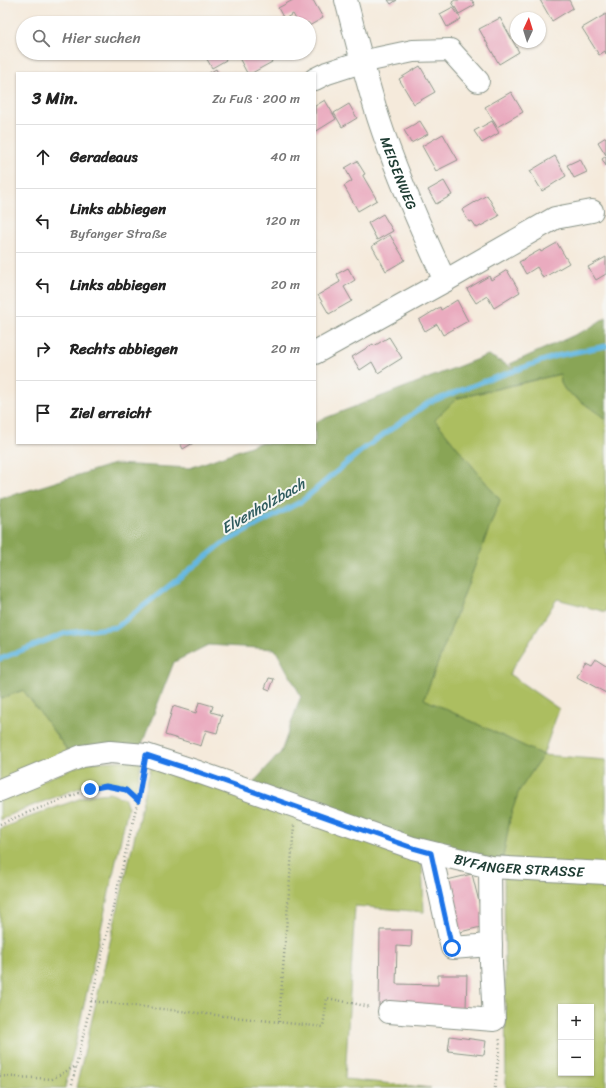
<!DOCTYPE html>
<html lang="de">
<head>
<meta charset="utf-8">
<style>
	body { margin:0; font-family:Sriracha,sans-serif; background:#f2f2f2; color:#222 }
	.controls { position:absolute; right:12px; bottom:12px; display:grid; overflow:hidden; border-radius:0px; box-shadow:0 1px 3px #0004 }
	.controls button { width:36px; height:36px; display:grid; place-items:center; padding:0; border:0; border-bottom:1px solid #e0e0e0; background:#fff; color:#222; font:20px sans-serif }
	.compass { position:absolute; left:510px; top:12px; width:36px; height:36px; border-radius:50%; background:#fff; box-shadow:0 1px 3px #0004; rotate:4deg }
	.stop { position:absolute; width:12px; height:12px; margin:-9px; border:3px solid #1a73e8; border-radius:50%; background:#fff }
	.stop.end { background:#1a73e8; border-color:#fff; box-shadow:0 1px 4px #0008 }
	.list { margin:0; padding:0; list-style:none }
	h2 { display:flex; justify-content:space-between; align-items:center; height:52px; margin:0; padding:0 16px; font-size:17px }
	h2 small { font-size:13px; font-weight:400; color:#767676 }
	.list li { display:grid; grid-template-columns:26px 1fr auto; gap:12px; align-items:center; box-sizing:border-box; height:64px; padding:0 16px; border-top:1px solid #e0e0e0 }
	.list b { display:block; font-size:15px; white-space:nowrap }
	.list p { margin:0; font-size:13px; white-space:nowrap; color:#767676 }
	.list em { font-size:13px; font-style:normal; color:#767676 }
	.icon { flex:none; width:22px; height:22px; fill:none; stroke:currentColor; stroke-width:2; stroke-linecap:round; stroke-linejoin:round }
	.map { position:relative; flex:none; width:606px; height:1088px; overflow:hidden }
	.search { position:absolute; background:#fff; box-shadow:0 1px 3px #0004; left:16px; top:16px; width:300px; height:44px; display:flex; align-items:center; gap:10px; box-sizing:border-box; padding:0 14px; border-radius:22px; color:#767676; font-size:15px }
	.panel { position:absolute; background:#fff; box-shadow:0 1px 3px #0004; left:16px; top:72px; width:300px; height:372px; border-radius:0px }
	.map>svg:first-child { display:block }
	.green { fill:#acbe61; stroke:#667e4a; fill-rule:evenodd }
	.forest { fill:#89a557; stroke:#547146 }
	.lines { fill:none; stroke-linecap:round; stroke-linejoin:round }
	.stream { stroke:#65b8e1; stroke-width:5 }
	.building { fill:#eaabbf }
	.minor-casing { stroke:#8a9488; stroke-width:24 }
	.path { stroke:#8a9488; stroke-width:2.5; stroke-dasharray:1 3; stroke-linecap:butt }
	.minor { stroke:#fff; stroke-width:22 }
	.route { stroke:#1a73e8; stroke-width:5 }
	.labels { text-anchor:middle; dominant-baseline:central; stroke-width:4; stroke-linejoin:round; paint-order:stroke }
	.street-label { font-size:14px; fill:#1f3d34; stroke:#f6f6f2 }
	.water-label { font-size:15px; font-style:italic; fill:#305c5f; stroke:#f6f6f2 }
</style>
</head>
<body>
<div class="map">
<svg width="606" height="1088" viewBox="0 0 606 1088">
	<rect width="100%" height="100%" fill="#f6f6f2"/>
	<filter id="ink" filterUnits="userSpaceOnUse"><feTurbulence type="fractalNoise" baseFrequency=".025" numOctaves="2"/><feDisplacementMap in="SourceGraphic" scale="8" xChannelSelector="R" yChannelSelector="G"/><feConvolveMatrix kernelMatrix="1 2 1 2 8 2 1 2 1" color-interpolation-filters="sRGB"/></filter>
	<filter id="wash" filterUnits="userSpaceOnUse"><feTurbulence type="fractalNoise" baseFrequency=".012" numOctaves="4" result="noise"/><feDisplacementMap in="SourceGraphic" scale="16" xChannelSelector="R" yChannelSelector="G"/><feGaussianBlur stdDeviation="0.9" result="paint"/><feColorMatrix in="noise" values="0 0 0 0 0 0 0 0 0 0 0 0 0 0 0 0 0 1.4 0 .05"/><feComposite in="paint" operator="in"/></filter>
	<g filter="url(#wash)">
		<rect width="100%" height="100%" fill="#f5eadb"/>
		<path class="green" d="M561,374v9l4,7 41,29v193l-49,-13 -48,75 50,35 -16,46 63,5v108l-104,-5 9,-49 8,-23 24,-36 -119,-56 76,-199 -65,-80 20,-21z
			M24,690l45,63 -69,29v-83z
			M141,760l-5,30 -8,-3 -22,-5 -19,3 -66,25 -21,10v-23l89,-35z
			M152,762l270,98 2,52 -69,-6 -10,173 86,9h-355z
			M109,793l15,5 4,9 -44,198 -19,83h-65v-259l27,-11 63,-23z
			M504,875l102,2v211h-100zM561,1007h30v66h-30z"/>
		<path class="forest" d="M606,317v102l-41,-29 -4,-7 -1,-9 -103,24 -22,22 65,80 -76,199 119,56 -24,36 -8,23 -9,48 -63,-11 -187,-67 29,-32 20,-56 -26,-47 -67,-4 -34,17 -34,87 -71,3 -46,-62 -23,9v-200l114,-35 76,4 69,-25h56v-21l173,-67 21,11 6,5 -5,-7 78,-35z"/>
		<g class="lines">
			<path class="stream" d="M0,659l66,-26 51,-6 105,-83 80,-43 60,-51 66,-47 54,-21 74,-26 50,-10"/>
		</g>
		<g id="blocks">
			<path class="building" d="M293,0h20l10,18 -14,8v-3h-11l-5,-9 -9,5 -6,-11z
				M388,0h9l-6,4z
				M455,0h17l3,5 -16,9 -7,-12z
				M540,0h29l4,8 -21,13z
				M453,7l8,12 -14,8 -7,-13z
				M606,14v40l-1,-3 -6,4 -17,-27z
				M500,18l19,34 -20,12 -20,-35z
				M205,53h26l-7,4 2,3 -14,8 -8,-14z
				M243,53h24l5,9 -20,11h-5l-9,-17z
				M420,66l15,26 -21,12 -15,-25z
				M216,69l2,4h-9z
				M511,92l12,20 -26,15 -12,-20z
				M325,100l11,19 -21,13v-26z
				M349,104l8,14 -15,9 -8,-14z
				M420,121l8,13 -17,9 -7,-13z
				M492,121l7,12 -17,10 -8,-12z
				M443,134l15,26 -22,11 -14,-25z
				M606,137v18l-8,-13z
				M555,156l11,20 -24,15 -12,-20z
				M606,156v10l-4,-7z
				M580,159l7,13 -13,6 -7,-13z
				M357,161l8,13 -2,1v1l14,24 -19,11 -14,-25 8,-5 -7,-13z
				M444,181l8,14 -16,9 -8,-14z
				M487,195l12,21 -22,12 -5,-7 -3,1 -7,-12z
				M383,214l10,17 -16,9 -9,-17z
				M390,235l15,25 -19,11 -14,-25z
				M557,243l12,20 -26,15 -6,-11 -11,7 -7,-12 21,-12 1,2z
				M606,257v17l-10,6 -8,-13z
				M348,268l7,12 -11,7 8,14 -23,13 -11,-19 22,-13 -3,-8z
				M507,270l13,22 -26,16 -7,-12 -11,7 -9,-14 22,-13 2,4z
				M457,300l11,21 -25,14 -6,-11 -12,7 -6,-11 21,-13 1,3z
				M389,337l13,21 -24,15 -6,-11 -12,8 -8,-13 21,-13 1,2z
				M180,443h13l-10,6z
				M595,658l11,7v28l-29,-16 8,-16 6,3z
				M269,678l5,1 -4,11 -5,-2z
				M199,702l14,4 -2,6 11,3 -5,18 -11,-3 -5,16 -36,-11 8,-29 23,7z
				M472,874l13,52 -25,6 -13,-52z
				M380,930h32l-1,17 -14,-1 -1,38 42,1v-10h29l-1,33 -87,-2z
				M450,1036l36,5 -2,14 -36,-4z"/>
		</g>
	</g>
	<g filter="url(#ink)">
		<use href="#blocks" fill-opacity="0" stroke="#8a9488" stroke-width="1"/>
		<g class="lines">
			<g class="minor-casing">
				<g id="minor">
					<path id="s1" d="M346,0c10,39 20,79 32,117 18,56 42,110 67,164"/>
					<path d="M315,79l12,-6 34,-11 52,-11 37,-1 28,31"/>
					<path d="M315,353l130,-72 110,-63 37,-7"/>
					<path id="s2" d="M0,790l82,-34 28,-4 36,3 52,17 215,76 77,19 116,6"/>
					<path d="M431,853l21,95 39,-3"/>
					<path d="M389,1012l105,8 -3,-57 -1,-96"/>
				</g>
			</g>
			<path class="path" d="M0,824l24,-10 66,-25 17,-3 19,4 12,11
				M91,1001l232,26 4,-29 44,9
				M279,1022l15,-197
				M0,1076l52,3 24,-13
				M71,1088l65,-280 2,-7 5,-28
				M495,1088l5,-46 -1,-5"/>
			<use href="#minor" class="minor"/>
		</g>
	</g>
	<g class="lines" filter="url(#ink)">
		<path class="route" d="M90,789l16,-3 20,4 12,11 8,-46 52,17 215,76 18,5 21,95"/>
	</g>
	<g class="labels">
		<g class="street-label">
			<text stroke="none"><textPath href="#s1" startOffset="181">MEISENWEG</textPath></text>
			<text stroke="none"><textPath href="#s2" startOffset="544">BYFANGER STRASSE</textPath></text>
		</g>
		<g class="water-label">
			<text transform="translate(263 506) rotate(-30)">Elvenholzbach</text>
		</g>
	</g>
</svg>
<div class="controls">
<button>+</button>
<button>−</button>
</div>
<svg class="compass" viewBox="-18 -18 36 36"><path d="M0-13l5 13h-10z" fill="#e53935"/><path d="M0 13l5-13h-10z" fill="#767676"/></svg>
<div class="stop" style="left:452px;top:948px"></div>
<div class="stop end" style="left:90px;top:789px"></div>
<div class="search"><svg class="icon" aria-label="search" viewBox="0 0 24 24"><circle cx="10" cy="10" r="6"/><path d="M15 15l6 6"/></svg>Hier suchen</div>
<section class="panel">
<h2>3 Min.<small>Zu Fuß · 200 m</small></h2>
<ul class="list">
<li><svg class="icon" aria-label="ahead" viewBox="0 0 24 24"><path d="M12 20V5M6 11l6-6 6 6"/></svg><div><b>Geradeaus</b></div><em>40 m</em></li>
<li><svg class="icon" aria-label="left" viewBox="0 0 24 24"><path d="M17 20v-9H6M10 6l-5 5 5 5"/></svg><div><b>Links abbiegen</b><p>Byfanger Straße</p></div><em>120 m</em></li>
<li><svg class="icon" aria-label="left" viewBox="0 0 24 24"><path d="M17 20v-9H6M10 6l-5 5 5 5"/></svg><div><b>Links abbiegen</b></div><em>20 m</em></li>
<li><svg class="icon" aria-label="right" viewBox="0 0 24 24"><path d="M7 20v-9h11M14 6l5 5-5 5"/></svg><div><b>Rechts abbiegen</b></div><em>20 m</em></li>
<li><svg class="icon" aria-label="arrive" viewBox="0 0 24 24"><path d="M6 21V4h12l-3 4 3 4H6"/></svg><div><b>Ziel erreicht</b></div></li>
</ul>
</section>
</div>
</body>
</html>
